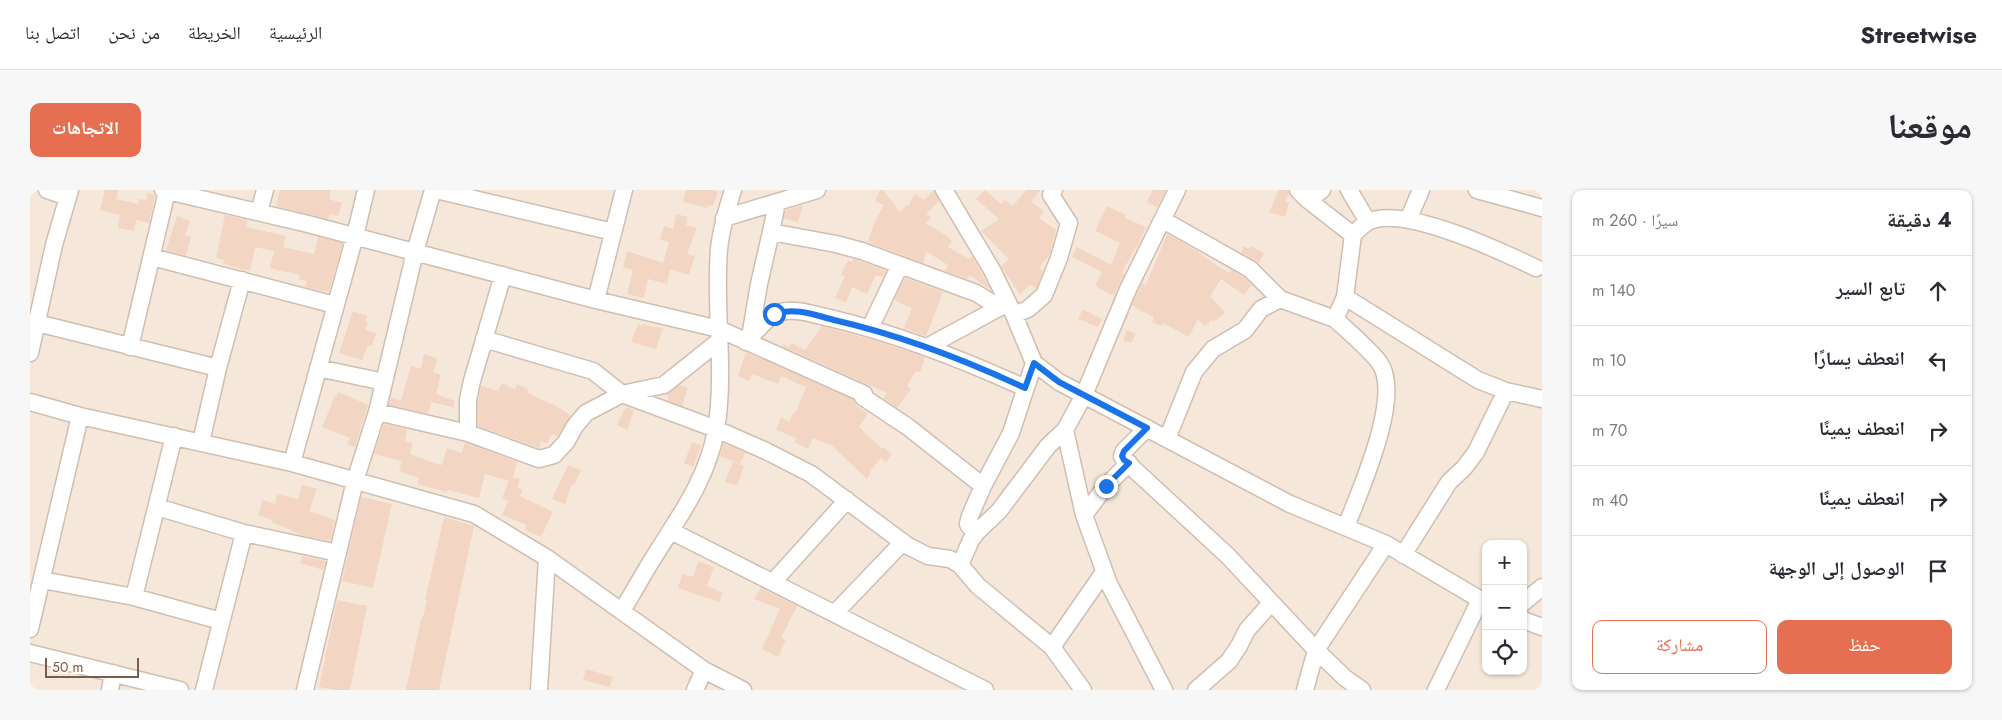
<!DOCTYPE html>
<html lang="ar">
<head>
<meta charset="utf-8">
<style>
	body { margin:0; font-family:Jost,"Noto Naskh Arabic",sans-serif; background:#f7f7f7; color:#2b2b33; direction:rtl }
	.controls { position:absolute; right:15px; bottom:15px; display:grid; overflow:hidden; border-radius:10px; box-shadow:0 1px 4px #0004 }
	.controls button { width:45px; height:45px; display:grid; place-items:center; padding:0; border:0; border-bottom:1px solid #e1e1e2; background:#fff; color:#2b2b33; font:25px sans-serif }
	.scale { position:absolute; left:15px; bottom:12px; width:94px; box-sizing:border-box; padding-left:5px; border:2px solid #7a5c4d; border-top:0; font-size:14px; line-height:18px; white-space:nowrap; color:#7a5c4d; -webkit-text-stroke:4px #fffaf3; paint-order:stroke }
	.stop { position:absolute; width:15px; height:15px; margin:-11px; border:4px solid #1a73e8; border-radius:50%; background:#fff }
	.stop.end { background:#1a73e8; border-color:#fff; box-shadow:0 1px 5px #0008 }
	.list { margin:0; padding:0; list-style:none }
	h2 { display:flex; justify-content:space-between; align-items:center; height:65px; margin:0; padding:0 20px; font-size:21px }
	h2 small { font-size:16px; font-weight:400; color:#7c7c81 }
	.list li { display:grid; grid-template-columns:32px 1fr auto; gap:15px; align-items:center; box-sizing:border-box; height:70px; padding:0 20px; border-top:1px solid #e1e1e2 }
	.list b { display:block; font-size:19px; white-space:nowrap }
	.list em { font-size:16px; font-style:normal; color:#7c7c81 }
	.actions { display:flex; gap:10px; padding:15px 20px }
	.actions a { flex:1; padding:11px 0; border:1px solid #e76f51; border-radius:10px; text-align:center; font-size:18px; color:#e76f51 }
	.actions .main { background:#e76f51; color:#fff }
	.icon { flex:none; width:28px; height:28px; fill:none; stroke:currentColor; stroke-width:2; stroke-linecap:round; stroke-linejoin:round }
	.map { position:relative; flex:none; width:1512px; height:500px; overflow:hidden; direction:ltr; border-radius:10px }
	header { display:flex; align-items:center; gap:30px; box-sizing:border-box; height:70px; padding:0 25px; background:#fff; border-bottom:1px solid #e1e1e2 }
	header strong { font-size:24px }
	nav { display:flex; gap:28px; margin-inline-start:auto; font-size:18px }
	.intro { display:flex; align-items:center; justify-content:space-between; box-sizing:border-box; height:120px; padding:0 30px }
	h1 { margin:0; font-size:35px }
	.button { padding:12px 22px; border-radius:10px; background:#e76f51; color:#fff; font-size:18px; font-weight:700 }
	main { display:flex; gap:30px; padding:0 30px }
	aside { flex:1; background:#fff; border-radius:10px; box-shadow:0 1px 4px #0004 }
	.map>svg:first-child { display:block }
	.residential { fill:#f5e8da; fill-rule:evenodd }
	.building { fill:#f3d5c3 }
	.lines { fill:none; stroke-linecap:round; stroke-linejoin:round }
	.minor-casing { stroke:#d1beb0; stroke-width:19 }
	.minor { stroke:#fff; stroke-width:16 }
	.route { stroke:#1a73e8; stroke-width:6 }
</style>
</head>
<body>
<header>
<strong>Streetwise</strong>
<nav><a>الرئيسية</a><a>الخريطة</a><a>من نحن</a><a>اتصل بنا</a></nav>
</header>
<div class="intro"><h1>موقعنا</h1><a class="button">الاتجاهات</a></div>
<main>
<aside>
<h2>4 دقيقة<small>سيرًا · 260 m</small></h2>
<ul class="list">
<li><svg class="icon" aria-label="ahead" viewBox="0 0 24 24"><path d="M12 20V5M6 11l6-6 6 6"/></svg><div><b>تابع السير</b></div><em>140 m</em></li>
<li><svg class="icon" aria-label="left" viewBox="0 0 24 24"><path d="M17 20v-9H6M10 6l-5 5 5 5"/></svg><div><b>انعطف يسارًا</b></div><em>10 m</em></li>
<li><svg class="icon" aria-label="right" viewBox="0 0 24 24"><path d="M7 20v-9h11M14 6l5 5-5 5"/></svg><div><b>انعطف يمينًا</b></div><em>70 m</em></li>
<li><svg class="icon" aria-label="right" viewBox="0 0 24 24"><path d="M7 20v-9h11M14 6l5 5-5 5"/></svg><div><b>انعطف يمينًا</b></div><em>40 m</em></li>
<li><svg class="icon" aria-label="arrive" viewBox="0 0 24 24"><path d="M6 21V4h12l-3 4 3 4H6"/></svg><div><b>الوصول إلى الوجهة</b></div></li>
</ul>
<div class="actions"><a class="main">حفظ</a><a>مشاركة</a></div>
</aside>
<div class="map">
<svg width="1512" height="500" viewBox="0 0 1512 500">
	<rect width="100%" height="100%" fill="#fdf6ec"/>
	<path class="residential" d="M0,0h1512v500h-1512zM1456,354h37v127h-37z"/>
	<path class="building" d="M75,0h14l-3,9 22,5 1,-5 7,1 2,-7 6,2 1,1 -6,27 -13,-3 -2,11 -16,-3 2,-13 -20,-5z
		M250,0h51l-2,9 13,4 -4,13 -8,-2 -2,5 -52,-13z
		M656,0h27l5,2 -5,14 -5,-1 -1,3 -24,-6z
		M850,0h3l17,22 7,-7 1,1 7,-12 9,6 10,-10 5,11 -13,13 5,3 -5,7 18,10 8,7 -4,6 21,12 3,-3 19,34 -21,-15 -2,4 -23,-8 3,-6 -21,-13 -4,11 -55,-21 6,-19 10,-18 -9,-4z
		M955,0l16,14 4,-4 8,6 13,-16h14l-9,12 13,9 -5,7 17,12 -6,24 -11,14 4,3 -7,18 -6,-5 -10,11 -19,-29 8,-7 -28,-28 18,-12 -23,-20z
		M1123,0h13l-9,17 -10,-5z
		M1249,0h9l1,4 -4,8 4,1 -4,14 -16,-5z
		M773,15l-5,18 -14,-5 2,-8z
		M1077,16l19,9 -1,3 21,9 -10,22 -1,-1 -13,25 2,1 -10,22 -19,-10 7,-14 -30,-15 5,-10 34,18 9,-22 -25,-12z
		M646,24l12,3 -2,8 11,3 -10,26 8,2 -6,19 -19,-6 -3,15 -19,-5 -4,19 -17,-4 6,-24 -10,-3 4,-16 36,12 6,-21 -9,-3 4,-13 9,3z
		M195,25l23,5 -2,7 40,9 -3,11 31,7 4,-17 25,6 -14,49 -24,-5 2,-6 -8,-2 1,-4 -30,-7 4,-17 -19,-4 -5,24 -27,-7 1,-4 -8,-2z
		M147,26l13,5 -5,14 6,2 -5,19 -20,-6z
		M1137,44l32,18v1l25,17 6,3 2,-3 12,7 8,8 -8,10 -23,-16 -11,17 15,17 -12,9 -1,-2 -7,6 -7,-7 -9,18 -26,-14 -1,3 -10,-4 2,-5 -19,-9 1,-1 -4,-2 10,-22 4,2z
		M1214,56l5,3 2,-3 13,7 -5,10 -18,-11z
		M823,69l33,12 -3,6 -7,-2 -9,19 -15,-7 -6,16 -11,-5 10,-22 -4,-1 7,-15 4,2z
		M875,88l38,14 -17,44 -23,-8h1l8,-20 -18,-8z
		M1053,119l19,10 -4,8 -20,-8z
		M323,121l14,5 -2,5 3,1 -3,8 11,3 -4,13 -4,-1 -6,15 -23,-7z
		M608,134l5,2v-2l20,5 -7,20 -25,-7z
		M792,136l54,15 49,16 -5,15 -4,-1 -9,15 4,3 -14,19 -14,-10 4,-5 -105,-47 2,-2 5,4 2,-5 14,7z
		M1097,140l9,4 -5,9 -8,-3z
		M716,162l108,48 2,5 12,9 -9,13 23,22 1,-2 9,7 -6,8 -5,-4 -9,11 -5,10 -36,-34 -18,-7 -5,11 -14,-7 3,-4 -21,-8 5,-13 8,5 5,-10h2l10,-25 -25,-11 -3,8 -26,-10 -3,7 -11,-5z
		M394,164l14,5 -5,13 8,3 -5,19 19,7 -2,6 -22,-5 -3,12 -39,-9 2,-8 10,4 10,-35 10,3z
		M472,193l13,6 2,-5 12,6 -1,3 30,14 13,9 -13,20 -5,-2 -6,9 -6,-2 -2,7 -61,-22v-25l3,-15 17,5z
		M650,195l8,3 -6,18 -13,-5 -2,-7z
		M308,202l30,13 -13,42 -8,-3 3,-6 -28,-11 13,-31 1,1z
		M596,217l8,3 -7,20 -10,-5z
		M354,234l23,5 -2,12 8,2 -3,11 27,10 5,1 5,-17 15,5 3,-11 52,20 -4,15 7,2 -3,8 6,3 -3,6 33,16 -12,25 -16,-7 2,-5 -25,-10 6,-14 -6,-3 7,-17 -24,-7 -6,24 -30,-8 -3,2 -29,-8 2,-6 -20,-7 3,-10 -28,-7z
		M662,252l9,4 -8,21 -9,-4z
		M693,253l22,10 -5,11 -20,-8z
		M703,272l11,4 -7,20 -12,-4z
		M538,275l13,5 -7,15 -2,-1 -7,20 -13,-5z
		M272,295l15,4 -8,22 26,9 -5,21 -26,-5 -32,-14v-2l-14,-5 5,-15 12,4 2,-10 21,5z
		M331,307l31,7 -19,84 -31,-7z
		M414,327l30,9 -35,164h-33l15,-71 2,-2 4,-17h-2z
		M272,366l24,5 -3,9 -23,-7z
		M668,371l16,6 -7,19 16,7 -4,9 -41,-14 4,-14 11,3z
		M731,398l36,18 -16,32 5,2 -8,17 -16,-8 18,-40 -26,-10z
		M307,410l30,6 -17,84h-14l-17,-3z
		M556,479l27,8 -3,10 -27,-7z"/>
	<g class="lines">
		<g class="minor-casing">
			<path id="minor" d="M17,0l20,7
				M133,0l145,34 288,76 123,29 145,65 -1,3 45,30 75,59
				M406,0l177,42
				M914,0l48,80 22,45 20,48 25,19 231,122 96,40 100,59
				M1268,0l10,10 45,35
				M1319,0l19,32
				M1447,0l65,18
				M1278,10l14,-10
				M747,13l-6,29 65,12 26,7 114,42 23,14
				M229,22l6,-22
				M694,28l93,-28
				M1133,30l87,49 30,30 55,20
				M1378,30l13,-30
				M122,67l183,48
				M1315,107l133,83 28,11 36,8
				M566,110l28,-110
				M984,125l14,-6 16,-14 15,-37 10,-35 -18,-28 3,-5
				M7,133l181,45
				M840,138l30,-63
				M720,147l9,-53 12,-52
				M454,149l109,32 29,23 94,35 50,22 45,23 97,72 20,10 22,3 10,6 18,21 74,61 31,43
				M716,152c10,-10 21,-26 35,-30 15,-4 34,3 49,6 67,16 132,41 195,70
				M100,157l37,-156
				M897,157l79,-43
				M0,163l24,-108 16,-55
				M288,178l66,14
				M0,212l50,14 212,47 182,51 73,44 157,112 39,20
				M347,222l91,21 71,26 15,-4 12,-13 9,-16 11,-13 36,-19 42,-9 55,-44
				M1117,238l-23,23 -2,5 2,4 104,96 88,94 29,28 17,12
				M438,243v-33l4,-19 31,-106
				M1137,249l27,-67 19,-23 32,-19 16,-21 19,-10
				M171,252l17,-74 24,-88
				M262,273l63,-227 11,-46
				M127,317l87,26
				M1054,325l22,-29 23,-23
				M1316,337c13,-35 58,-132 33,-165 -10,-13 -31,-31 -44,-43l10,-22 8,-62c4,-4 9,-10 15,-13 34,-18 135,30 168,46
				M641,341l314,159
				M947,342l-7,-5 -2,-3 2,-8 13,-30 28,-53 23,-70
				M1373,365l46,-73 15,-14 12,-16 30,-61
				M930,375l11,-25 6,-8 22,-21 49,-65 17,-16
				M12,390l92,17 87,24
				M743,392l74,-82
				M104,407l40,-161
				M1493,413l19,-16
				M592,421c9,-15 18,-31 27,-46 26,-43 58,-83 67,-135 10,-60 -2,-121 3,-181 2,-20 8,-40 14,-59
				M805,423l68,-71
				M1493,430l19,7
				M0,439l50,-213
				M1022,457l52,-75
				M0,463l150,37
				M80,500l3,-17
				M174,500l40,-157 94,20
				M275,500l50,-209 22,-69 38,-160 18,-62
				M509,500l8,-132
				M665,500l9,-20
				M1134,500l-55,-106 -25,-69 -19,-85 19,-35 45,-108 48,-97
				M1166,500l33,-29 10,-15 8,-16 24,-27
				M1275,500l11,-40 70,-106
				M1406,500l44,-90"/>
		</g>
		<use href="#minor" class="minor"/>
	</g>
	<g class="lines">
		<path class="route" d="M744,124c20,-7 41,1 60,6 66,15 129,39 191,68l9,-25 25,19 88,46 -23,23 -2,5 2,4 5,3 -23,23"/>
	</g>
</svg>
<div class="controls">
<button>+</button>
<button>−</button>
<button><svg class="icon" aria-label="locate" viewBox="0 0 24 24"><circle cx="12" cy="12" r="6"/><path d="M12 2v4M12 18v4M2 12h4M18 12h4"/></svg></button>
</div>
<div class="scale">50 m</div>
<div class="stop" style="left:744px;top:124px"></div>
<div class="stop end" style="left:1076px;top:296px"></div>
</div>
</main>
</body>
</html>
